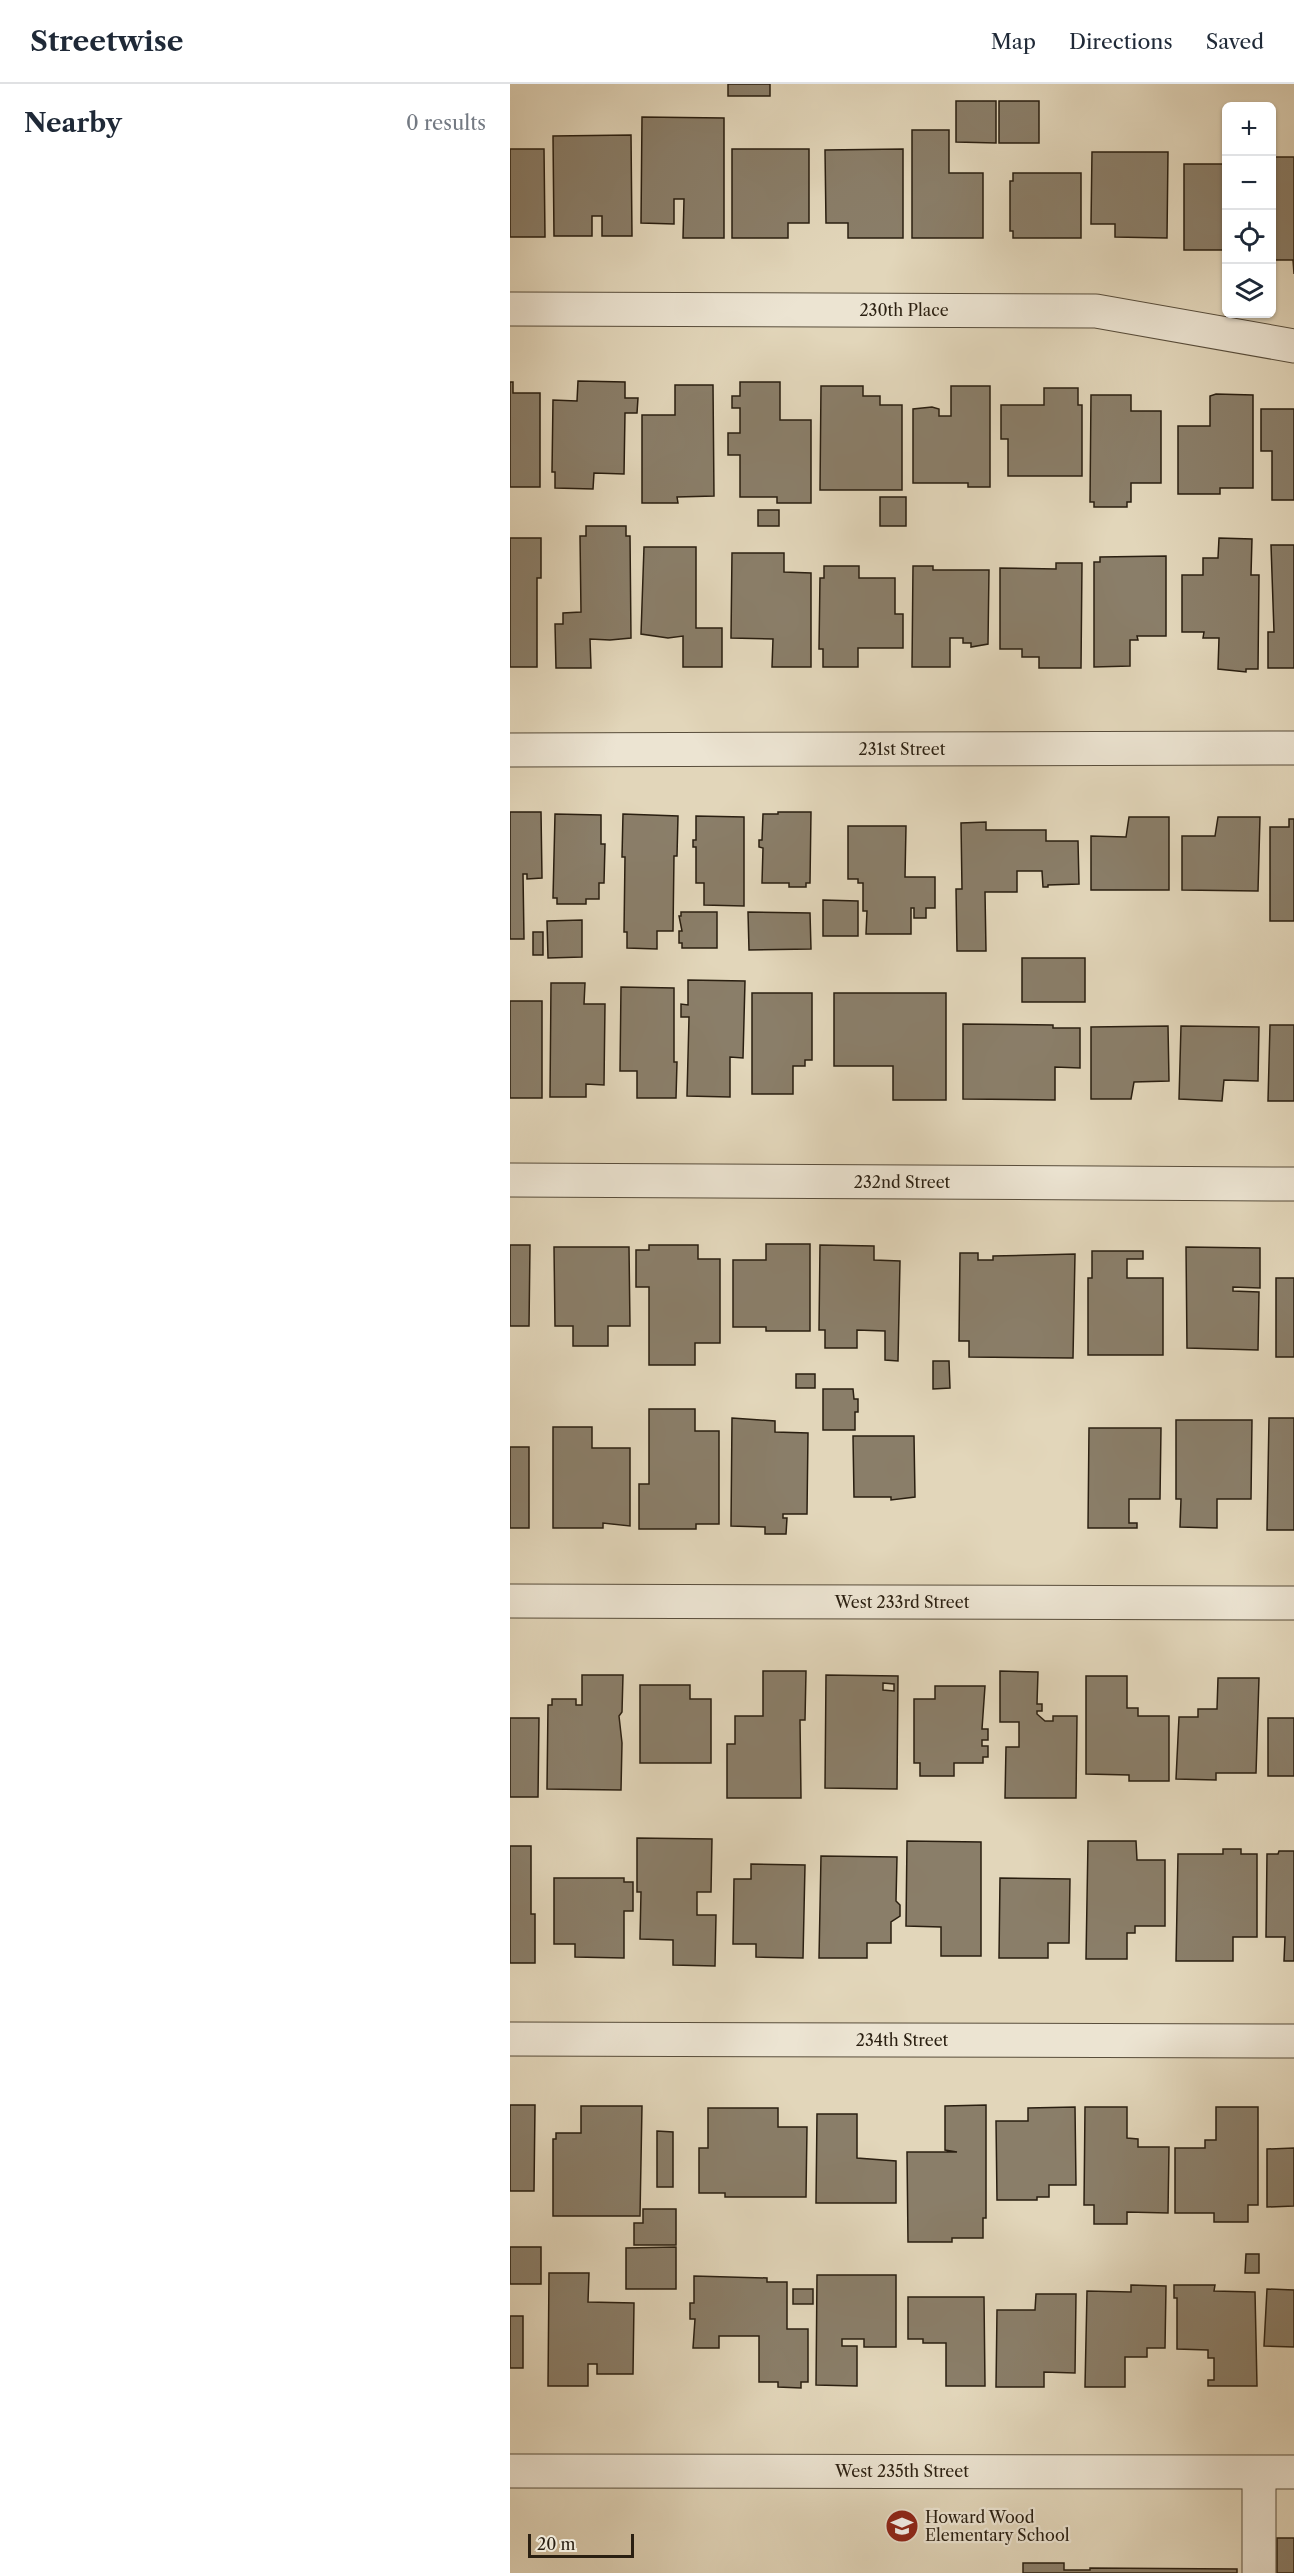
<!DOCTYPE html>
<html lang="en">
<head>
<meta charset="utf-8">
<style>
	body { margin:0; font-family:"Libre Caslon Text",serif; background:#f2f2f3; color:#1f2937 }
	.controls { position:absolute; right:18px; top:18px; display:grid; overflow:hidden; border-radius:9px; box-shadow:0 2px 4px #0004 }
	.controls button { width:54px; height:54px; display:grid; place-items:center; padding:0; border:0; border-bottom:2px solid #e0e1e3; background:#fff; color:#1f2937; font:30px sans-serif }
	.scale { position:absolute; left:18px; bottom:15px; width:106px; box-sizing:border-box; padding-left:6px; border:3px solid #2a1f11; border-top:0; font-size:16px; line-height:21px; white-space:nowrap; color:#2a1f11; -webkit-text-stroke:4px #ece4d2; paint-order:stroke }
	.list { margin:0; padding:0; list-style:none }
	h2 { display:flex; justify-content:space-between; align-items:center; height:78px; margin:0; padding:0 24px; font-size:26px }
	h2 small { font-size:20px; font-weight:400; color:#747a83 }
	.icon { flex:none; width:33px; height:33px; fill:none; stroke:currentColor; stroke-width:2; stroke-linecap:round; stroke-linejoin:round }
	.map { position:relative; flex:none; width:784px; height:2489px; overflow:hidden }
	header { display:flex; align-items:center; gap:36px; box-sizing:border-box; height:84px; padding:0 30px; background:#fff; border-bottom:2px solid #e0e1e3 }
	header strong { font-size:28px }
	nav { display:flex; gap:33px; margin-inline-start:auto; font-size:21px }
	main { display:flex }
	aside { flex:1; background:#fff }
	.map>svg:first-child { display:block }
	.building { fill:#8a7e69; stroke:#2a1f11; stroke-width:1.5; fill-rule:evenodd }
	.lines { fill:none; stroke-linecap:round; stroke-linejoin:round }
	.minor-casing { stroke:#584d3b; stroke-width:35 }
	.minor { stroke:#ece4d2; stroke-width:33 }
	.labels { text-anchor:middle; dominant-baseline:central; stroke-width:4.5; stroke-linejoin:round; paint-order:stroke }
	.street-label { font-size:16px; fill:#2a1f11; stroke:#ece4d2 }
	.poi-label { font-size:16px; fill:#2a1f11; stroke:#ece4d2; text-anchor:start }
</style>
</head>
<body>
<header>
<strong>Streetwise</strong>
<nav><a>Map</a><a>Directions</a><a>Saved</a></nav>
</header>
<main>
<aside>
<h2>Nearby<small>0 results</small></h2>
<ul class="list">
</ul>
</aside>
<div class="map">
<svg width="784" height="2489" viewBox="0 0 784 2489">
	<rect width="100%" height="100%" fill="#e2d6ba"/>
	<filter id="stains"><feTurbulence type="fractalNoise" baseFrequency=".00333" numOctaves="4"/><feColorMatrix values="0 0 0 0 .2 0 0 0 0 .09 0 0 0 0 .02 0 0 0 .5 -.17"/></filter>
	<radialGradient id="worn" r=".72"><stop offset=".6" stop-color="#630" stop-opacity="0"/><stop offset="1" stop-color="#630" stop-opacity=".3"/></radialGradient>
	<path class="building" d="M218,0h42v12h-42z
		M446,17h40v42l-40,-1z
		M489,17h40v42h-40z
		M132,33l82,1v120h-41l1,-39h-10v25l-33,-1z
		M402,46h37v43h34v65h-71z
		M121,51l1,101h-30v-20h-10v20h-38l-1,-100z
		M0,65h34l1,88h-35z
		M222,65h77v74h-21v15h-56z
		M393,65v89h-55v-15h-22l-1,-73z
		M582,68h76l-1,86 -52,-1v-13h-24z
		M762,73h22v117l-1,-14h-21z
		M674,80h42v86h-42z
		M503,89h68v65h-68v-7h-3v-50h3z
		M68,297l47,1v16h13l-1,15h-12l-1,61 -30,-1 -1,16 -38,-1v-16h-3l1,-72 24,1z
		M0,298h3v11h27v94h-30z
		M230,298h40v38h31v83h-34v-6h-37v-42h-12v-22h12v-25h-8v-12h8z
		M165,301h38l1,111 -37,1 1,6h-36v-88h33z
		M311,302h42v10h17v9h22v85h-82z
		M441,302h39v101h-22v-4h-55v-74l19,-2 7,2v7h12z
		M534,304h34v17h4v71h-74v-37h-7v-34h43z
		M706,310l37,1v93h-33v6h-42v-68h32v-30z
		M581,311h40v16h30v72h-30v19h-4v5h-33v-5h-4z
		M751,325h33v91h-22v-49h-11z
		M370,413h26v29h-26z
		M248,426h21v16h-21z
		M76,442h40v10h4l1,102 -21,2 -20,-1 1,29h-35l-1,-44h8v-11l18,-1 -1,-76h6z
		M0,454h31v40h-4v89h-27z
		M709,454l33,1 -1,36h8l-1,94h-12v3l-28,-3 1,-31h-16l1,-6h-22v-57h21v-17h15z
		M761,461h23v123h-26v-36h6z
		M134,463h52v81h26v39h-39v-31l-15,2 -27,-4z
		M222,469h52v19l27,1v94h-39l1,-28 -42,-1z
		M656,472v80h-29l1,4h-8v26l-36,1v-105h6v-5z
		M546,479h26l-1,105h-42v-11h-17v-8h-22v-81l56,1z
		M314,482h35v12h36v36h8v34h-45v19h-35v-18h-4l1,-71h4z
		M403,482h20v4h56l-1,74 -17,3v-4h-8v-5h-13v29h-38z
		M0,728h31l1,66 -15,1v-5h-4l1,65h-14z
		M268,728h33l-1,71h-4v4h-17v-4h-27l1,-35 -4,-1v-7h3l1,-26h15z
		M45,730l46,1v29h4l-1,39h-5v16h-13v5h-29v-6h-4z
		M113,730l55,2 -1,40h-3l-1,75h-16v18l-30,-1v-16h-3l1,-75h-3z
		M186,732l48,1v89l-40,-1v-22h-8v-36h-3v-7h3z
		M619,733h40v73h-78v-54l35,1z
		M708,733h42l-2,74 -76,-1v-54h33z
		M779,735h5v102h-24v-94h19z
		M476,738v8h60v11h32l1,43 -31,1v2h-5l-1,-16h-25v21h-32l1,59h-29l-1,-62h6l-1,-66z
		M338,742h58l-1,51h30v31h-9v10h-12v-10h-3v26h-45l1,-23h-4v-28h-5v-4h-10z
		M313,816l35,1v35h-35z
		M171,828h36v36h-35v-5h-3v-12h3l-3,-15h2z
		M238,828l62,1 1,36 -62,1z
		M72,836v37l-34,1 -1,-37z
		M23,848h10v23h-10z
		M512,874h63v44h-63z
		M178,896l57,1 -2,77 -13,-1v40l-43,-1 2,-79h-8v-13l7,1z
		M41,899h34l-1,21h21l-1,81 -18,-1v13h-36z
		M111,903l53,1v74h3l-1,36h-39v-27h-17z
		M242,909h60v67h-7v6h-12v28h-41z
		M324,909h112v107h-53v-34h-59z
		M0,917h32v97h-32z
		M453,940l90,1v3h27v40l-25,-1v33l-92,-1z
		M760,941h24v76h-26z
		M658,942l1,55 -35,1 -3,17h-40v-72z
		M671,942l78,1 -1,54 -34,-1 -2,21 -43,-2z
		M256,1160h44v87h-44v-4h-33v-67h33z
		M0,1161h20l-1,81h-19z
		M139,1161h49v14h22v84h-25v22h-46v-78h-13v-37h13z
		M310,1161l54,1v14l26,1 -2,100 -13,-1v-29l-28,-1v18h-32v-18h-6z
		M44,1163h75l1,79h-22v20h-35v-20h-18z
		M676,1163l74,1v40l-27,-1v4l26,1 -1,58 -71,-2z
		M582,1167h51v8h-16v19h36v77h-75v-77h4z
		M450,1169h18v7h15v-4l82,-2 -2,104 -104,-1v-16h-10z
		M766,1194h18v79h-18z
		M423,1277h16l1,27 -17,1z
		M286,1290h19v14h-19z
		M313,1305h30l1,10h4v13h-3v18h-32z
		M139,1325h46v22h24v93h-23v5h-57v-45h10z
		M222,1334l43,3v11l33,1 -1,81h-24v4h4l-1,16h-21v-7l-34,-1z
		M759,1334h25v112h-27z
		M666,1336h76l-1,79h-34v29l-37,-1 1,-28h-5z
		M43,1343h39v21h38v78l-27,-3v5h-50z
		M579,1344h72l-1,71h-31v24h8v5h-49z
		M343,1352h61l1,61 -24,3v-3h-37z
		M0,1363h19v81h-19z
		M253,1587h43l-1,49h-5l1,78h-74v-54h8v-28h28z
		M490,1587l38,1 -1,32h5v7h-5v3l8,7h8v-5h24l-1,82h-71l1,-51h13v-25h-19z
		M72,1591h41l-1,37 -3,4 3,27 -1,47 -74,-1 1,-84h4v-6h24v6h6z
		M316,1591l72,1 -1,113 -72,-1zM373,1599l11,1v7l-11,-1z
		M576,1592h41v32h11v8h31v65h-40v-6l-43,-1z
		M708,1594h41l-3,95h-40v7l-40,-1 3,-62h19v-8h19z
		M130,1601h50v14h21v64h-71z
		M425,1602h50l-3,43h6v11h-6v6h6v11h-5v6h-29v13h-34v-13h-6v-64h21z
		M0,1634h29l-1,79h-28z
		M758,1634h26v58h-26z
		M127,1754l75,1 -1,53h-14v23h19l-1,51 -42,-1v-25l-33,-1 1,-47h-4z
		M397,1757l74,1v114h-40v-29l-35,-1z
		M578,1757h48l1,19h28v66h-30v7h-8v26h-41z
		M0,1762h21v68h4v49h-25z
		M713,1765h18v5h16v83h-24v24h-57l2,-107h45z
		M769,1767h15v110h-10l1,-24h-19l1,-83h11z
		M311,1772l76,1 -1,44 4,4v11l-9,6v21h-24v15h-48z
		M241,1780l54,1 -2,93 -47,-1v-13h-23l1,-65h17z
		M44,1794h70v4h9v29h-9v47l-49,-1v-13h-21z
		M490,1794l70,1 -1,64h-21v15h-49z
		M0,2021h25l-1,86h-24z
		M476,2021v113h-3v20h-31v4h-44l-1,-90h50l-12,-2v-44z
		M71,2022h61l-2,110h-87v-77h3v-6h25z
		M565,2023l1,78h-27v12h-12v3h-40l-1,-79h32v-13z
		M575,2023h42v31l11,1v8h31l-1,66 -41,-1v12h-33v-19h-10z
		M706,2023h42v98h-10v17h-34v-9h-39v-65h30v-8h11z
		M198,2024h70v19h29l-1,70h-81v-4h-26v-45h9z
		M307,2030h40v44l39,3v42h-80z
		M147,2047l16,1v55h-16z
		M784,2064v58l-27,1v-58z
		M133,2125h33v36h-42v-22h9z
		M0,2163h31v37h-31z
		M166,2163v42h-50v-41z
		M736,2170h13v19h-14z
		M39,2189h40l-1,29 46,1 -1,71h-36v-10h-9v22h-40z
		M307,2191h79v72h-32v-8h-22v7h15v40l-41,-1z
		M184,2192l73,2v4h20v47h21v53h-7v6l-23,-1v-5h-19v-46h-40v12h-26l2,-29h-5v-16h4z
		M621,2201l35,1 -1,62h-18v9h-22v30h-40l2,-96 44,1z
		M664,2201h41l-1,6 41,1 2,94h-49v-6h6v-22h-6v-8l-31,-1v-51h-3z
		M283,2205h20v15h-20z
		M757,2205l27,1v57l-30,-1z
		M526,2210h40l-1,79 -31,-1v15h-48l1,-77h38z
		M398,2213h76l1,89h-39v-43h-23v-4h-15z
		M0,2232h13v52h-13z
		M767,2454h17v35h-17z
		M513,2479h41v7h26v-2l147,1v4h-214z"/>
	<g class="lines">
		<g class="minor-casing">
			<path id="minor" d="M0,225l586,2 198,35
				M0,666l784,-2
				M0,1096l784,4
				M0,1517l784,2
				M0,1955l784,2
				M0,2387l784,1
				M749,2388v101"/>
		</g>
		<use href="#minor" class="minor"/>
	</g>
	<defs>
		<g id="school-disc" transform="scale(1.725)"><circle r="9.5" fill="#8f2418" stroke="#ece4d2"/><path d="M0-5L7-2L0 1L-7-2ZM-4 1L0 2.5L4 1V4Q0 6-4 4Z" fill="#fff"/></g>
	</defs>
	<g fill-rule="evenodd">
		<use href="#school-disc" x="392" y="2442"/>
	</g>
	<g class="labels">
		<g class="street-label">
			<text x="394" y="226">230th Place</text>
			<text x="392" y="665">231st Street</text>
			<text x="392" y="1098">232nd Street</text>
			<text x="392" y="1518">West 233rd Street</text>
			<text x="392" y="1956">234th Street</text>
			<text x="392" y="2387">West 235th Street</text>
		</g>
		<g class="poi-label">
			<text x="415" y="2433">Howard Wood<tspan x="415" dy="18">Elementary School</tspan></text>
		</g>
	</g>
	<rect width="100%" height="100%" filter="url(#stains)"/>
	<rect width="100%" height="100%" fill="url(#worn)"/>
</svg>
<div class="controls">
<button>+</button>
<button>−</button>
<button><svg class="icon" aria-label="locate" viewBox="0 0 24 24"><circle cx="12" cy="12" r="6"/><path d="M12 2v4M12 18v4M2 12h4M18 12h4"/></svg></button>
<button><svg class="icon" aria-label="layers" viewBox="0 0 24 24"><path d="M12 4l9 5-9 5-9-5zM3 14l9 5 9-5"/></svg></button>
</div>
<div class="scale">20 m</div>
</div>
</main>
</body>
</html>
